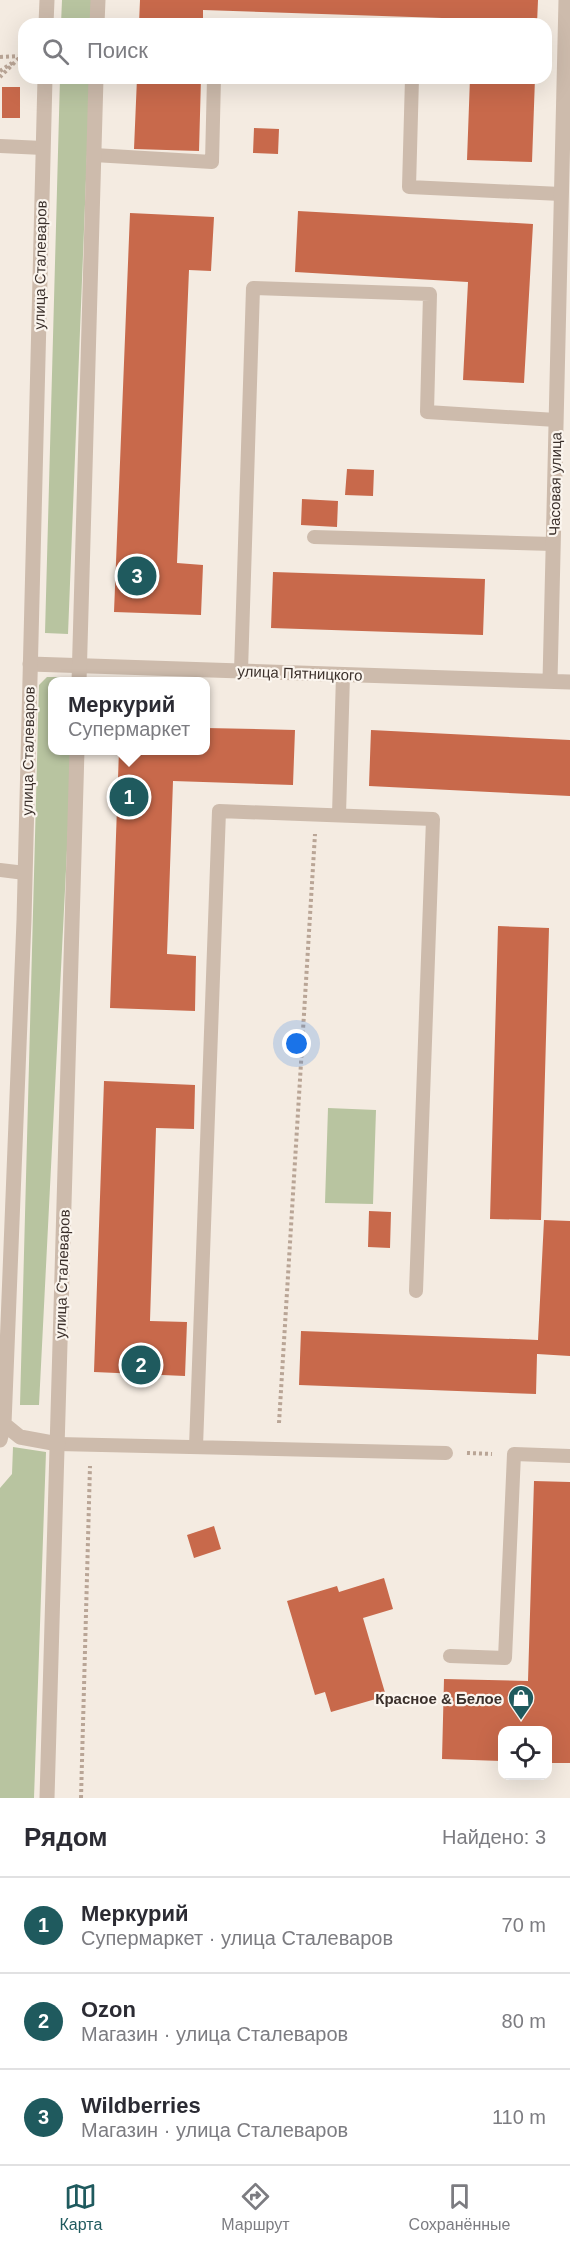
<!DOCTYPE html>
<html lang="ru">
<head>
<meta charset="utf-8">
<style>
	body { margin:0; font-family:Helvetica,sans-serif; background:#f7f7f7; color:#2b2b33 }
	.controls { position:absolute; right:18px; bottom:18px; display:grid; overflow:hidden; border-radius:12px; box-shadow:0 6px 24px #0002 }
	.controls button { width:54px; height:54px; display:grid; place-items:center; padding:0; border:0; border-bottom:2px solid #e1e1e2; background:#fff; color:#2b2b33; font:30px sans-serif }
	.you { position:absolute; left:297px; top:1044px; width:21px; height:21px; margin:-15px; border:4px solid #fff; border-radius:50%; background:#1a73e8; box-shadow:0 0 0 9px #1a73e833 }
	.badge { display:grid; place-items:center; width:39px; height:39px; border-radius:50%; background:#1f5a5e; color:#fff; font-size:20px; font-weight:700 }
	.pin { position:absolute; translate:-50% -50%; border:3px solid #fff; box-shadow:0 2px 6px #0006 }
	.popup { position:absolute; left:48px; top:677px; width:162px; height:78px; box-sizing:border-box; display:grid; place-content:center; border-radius:12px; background:#fff; filter:drop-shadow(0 2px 4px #0005); font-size:20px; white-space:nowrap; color:#7c7c81 }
	.popup b { font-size:22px; color:#2b2b33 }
	.popup::after { content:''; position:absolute; left:50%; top:100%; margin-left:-12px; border:12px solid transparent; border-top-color:#fff }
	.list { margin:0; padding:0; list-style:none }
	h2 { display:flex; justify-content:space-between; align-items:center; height:78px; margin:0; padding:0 24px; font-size:26px }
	h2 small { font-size:20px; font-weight:400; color:#7c7c81 }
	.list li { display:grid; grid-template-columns:39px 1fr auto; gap:18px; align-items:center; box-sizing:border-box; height:96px; padding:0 24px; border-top:2px solid #e1e1e2 }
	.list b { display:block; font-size:22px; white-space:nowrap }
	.list p { margin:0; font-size:20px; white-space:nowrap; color:#7c7c81 }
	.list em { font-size:20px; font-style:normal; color:#7c7c81 }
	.icon { flex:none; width:33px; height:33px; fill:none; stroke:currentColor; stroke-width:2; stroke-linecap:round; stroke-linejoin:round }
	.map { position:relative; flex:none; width:570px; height:1798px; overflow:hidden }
	.search { position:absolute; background:#fff; box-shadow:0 6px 24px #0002; left:18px; right:18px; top:18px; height:66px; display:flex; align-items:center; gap:15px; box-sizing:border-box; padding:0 21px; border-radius:18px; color:#7c7c81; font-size:22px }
	.sheet { height:366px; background:#fff }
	nav { display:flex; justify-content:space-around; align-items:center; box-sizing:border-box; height:84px; border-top:2px solid #e1e1e2; background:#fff; font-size:16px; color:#7c7c81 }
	nav a { display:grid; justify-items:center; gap:3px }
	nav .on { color:#1f5a5e }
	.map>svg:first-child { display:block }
	.green { fill:#b8c4a0 }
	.building { fill:#c8694b }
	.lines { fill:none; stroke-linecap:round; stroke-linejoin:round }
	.path { stroke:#b9a596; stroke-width:4; stroke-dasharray:3 3; stroke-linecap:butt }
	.service { stroke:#cdbbac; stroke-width:14 }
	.minor { stroke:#cdbbac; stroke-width:15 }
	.tertiary { stroke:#cdbbac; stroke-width:15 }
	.labels { text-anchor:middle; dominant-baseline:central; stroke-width:4.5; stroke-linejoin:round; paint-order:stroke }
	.street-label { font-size:15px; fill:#3b302b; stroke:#fbf5ee }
	.poi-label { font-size:15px; font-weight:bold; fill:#3b302b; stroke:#fbf5ee; text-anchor:end }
</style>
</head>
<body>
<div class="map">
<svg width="570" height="1798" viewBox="0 0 570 1798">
	<rect width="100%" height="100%" fill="#f4ebe1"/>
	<path class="green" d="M62,0h31l-1,24h-31z
		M60,78h30l-22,556 -23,-1z
		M47,677h20l4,4 -19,1v68l20,1 -33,654h-19l19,-720z
		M328,1108l48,2 -3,94 -48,-1z
		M13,1447l33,5 -12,346h-34v-310l12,-14z"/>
	<path class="building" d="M140,0h398l-1,24h-65v-5l-269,-9v14h-64z
		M137,78h64l-2,73 -65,-2z
		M470,78h65l-3,84 -65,-2z
		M2,87h18v31h-18z
		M254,128l25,1 -1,25 -25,-1z
		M298,211l235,13 -9,159 -61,-3 5,-98 -173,-10z
		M130,213l84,4 -3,54 -22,-1 -12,293 26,2 -2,50 -87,-3z
		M347,469l27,1 -1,26 -28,-1z
		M302,499l36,2 -1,26 -36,-2z
		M273,572l212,7 -2,56 -212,-7z
		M206,728l89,2 -2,55 -120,-4 -6,173 29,2 -1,55 -85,-3 9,-258h87z
		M371,730l199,10v56l-201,-10z
		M498,926l51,2 -8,292 -51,-1z
		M104,1081l91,4 -1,44 -38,-1 -6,193 37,1 -2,54 -91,-4z
		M369,1211l22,1 -1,36 -22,-1z
		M544,1220l26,1v135l-33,-2 -1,40 -237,-9 2,-54 237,9z
		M534,1481l36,1v281h-22v-33h-46v31l-60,-2 2,-80 84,2z
		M214,1526l7,23 -27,9 -7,-23z
		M384,1578l9,31 -30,9 23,78 -55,16 -6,-20 -10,3 -28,-94 50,-15 2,6z"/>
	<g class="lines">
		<path class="path" d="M0,57l21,-1 -21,21
			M0,71l12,-8
			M279,1423l36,-589
			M467,1453l25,1
			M81,1798l9,-332"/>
		<path class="service" d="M412,78l-3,109 152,7
			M0,146l43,2
			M94,155l118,7 2,-84
			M314,537l239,7
			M241,671l12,-383 177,6 -3,118 129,8
			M339,815l4,-140
			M0,870l25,3
			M58,1444l388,9
			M196,1447l23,-636 214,8 -17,472
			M450,1656l55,2 9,-204 56,2"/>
		<path class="minor" d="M30,664l540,18
			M550,681l16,-681"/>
		<path class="tertiary" d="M46,24l1,-24
			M97,24l1,-24
			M79,682l17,-604
			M4,1424l16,13 38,7
			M0,1440l4,-16 20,-504 21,-842
			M47,1798l30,-1048"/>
	</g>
	<defs>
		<g id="shop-pin" transform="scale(1.35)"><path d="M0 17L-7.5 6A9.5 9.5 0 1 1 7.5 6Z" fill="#1f5a5e" stroke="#fbf5ee"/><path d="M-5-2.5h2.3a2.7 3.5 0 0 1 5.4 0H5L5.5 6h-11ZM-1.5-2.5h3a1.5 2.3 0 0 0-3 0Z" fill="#fff"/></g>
	</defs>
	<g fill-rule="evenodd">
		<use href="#shop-pin" x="521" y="1698"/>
	</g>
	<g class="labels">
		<g class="street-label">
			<text transform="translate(40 265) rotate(-89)">улица Сталеваров</text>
			<text transform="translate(555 484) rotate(-89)">Часовая улица</text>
			<text transform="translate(300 673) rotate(2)">улица Пятницкого</text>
			<text transform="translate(28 751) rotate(-89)">улица Сталеваров</text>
			<text transform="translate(62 1274) rotate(-88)">улица Сталеваров</text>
		</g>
		<g class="poi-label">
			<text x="502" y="1698">Красное &amp; Белое</text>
		</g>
	</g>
</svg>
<div class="controls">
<button><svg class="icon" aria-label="locate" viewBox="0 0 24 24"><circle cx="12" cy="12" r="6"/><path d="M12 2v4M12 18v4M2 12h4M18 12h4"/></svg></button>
</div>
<div class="you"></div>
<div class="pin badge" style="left:129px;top:797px">1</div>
<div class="popup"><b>Меркурий</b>Супермаркет</div>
<div class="pin badge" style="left:141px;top:1365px">2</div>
<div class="pin badge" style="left:137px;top:576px">3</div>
<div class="search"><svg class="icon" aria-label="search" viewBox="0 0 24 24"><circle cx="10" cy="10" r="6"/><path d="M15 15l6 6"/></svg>Поиск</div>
</div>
<section class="sheet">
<h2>Рядом<small>Найдено: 3</small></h2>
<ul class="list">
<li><span class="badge">1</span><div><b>Меркурий</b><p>Супермаркет · улица Сталеваров</p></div><em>70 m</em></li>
<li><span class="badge">2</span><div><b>Ozon</b><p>Магазин · улица Сталеваров</p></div><em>80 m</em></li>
<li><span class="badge">3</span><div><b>Wildberries</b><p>Магазин · улица Сталеваров</p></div><em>110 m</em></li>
</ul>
</section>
<nav>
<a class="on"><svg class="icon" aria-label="map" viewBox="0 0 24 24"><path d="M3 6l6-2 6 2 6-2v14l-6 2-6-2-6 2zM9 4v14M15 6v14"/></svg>Карта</a>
<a><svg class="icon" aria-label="directions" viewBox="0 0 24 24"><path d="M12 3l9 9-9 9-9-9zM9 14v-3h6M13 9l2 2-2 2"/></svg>Маршрут</a>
<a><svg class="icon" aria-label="saved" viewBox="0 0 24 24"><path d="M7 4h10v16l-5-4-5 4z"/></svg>Сохранённые</a>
</nav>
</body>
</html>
